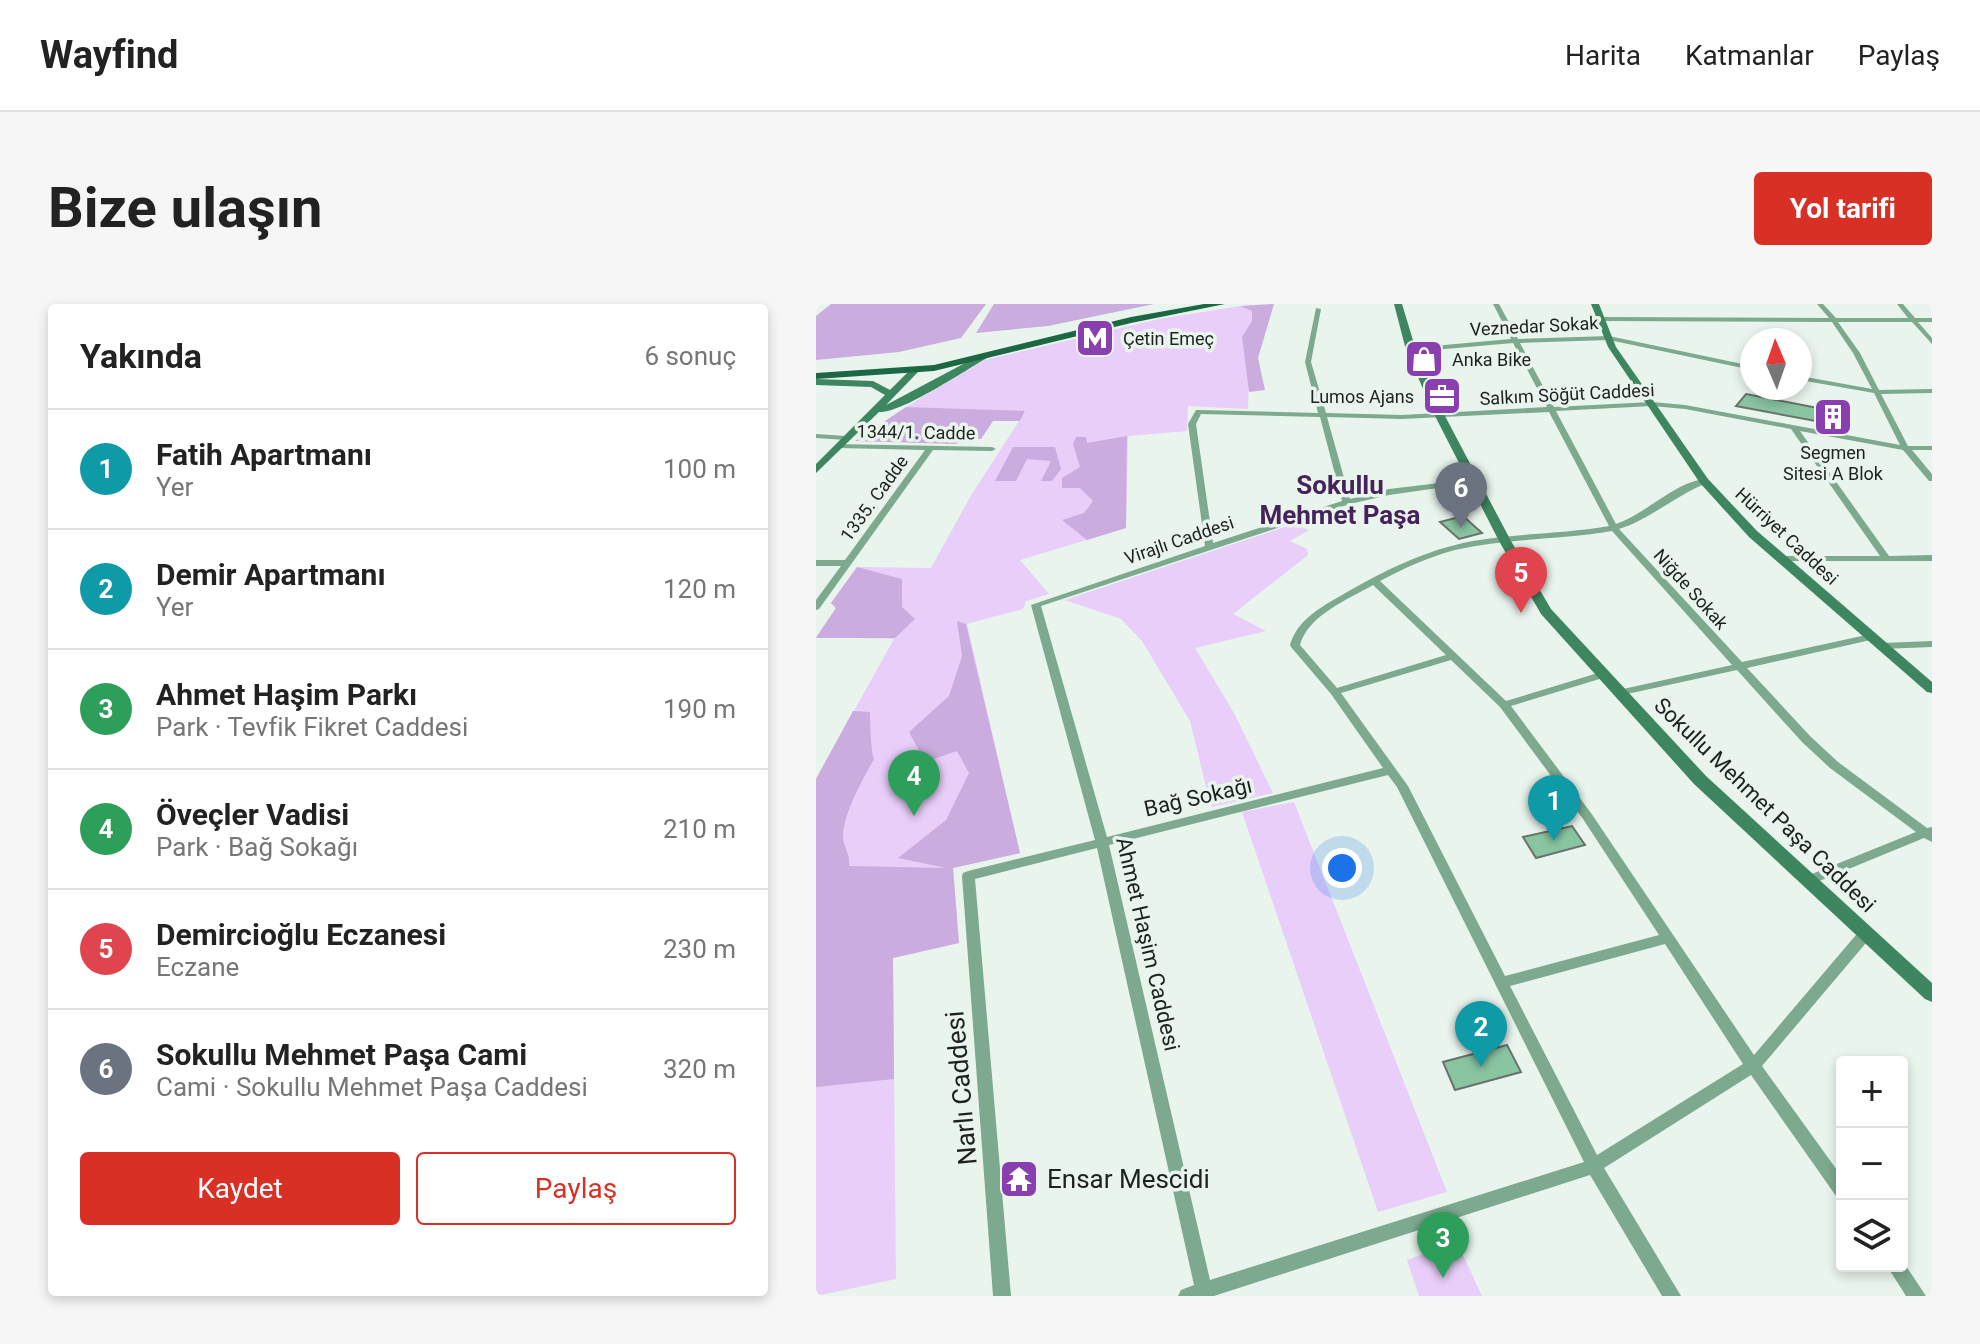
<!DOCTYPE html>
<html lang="tr">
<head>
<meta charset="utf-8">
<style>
	body { margin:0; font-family:Roboto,sans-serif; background:#f6f6f6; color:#222 }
	.controls { position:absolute; right:24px; bottom:24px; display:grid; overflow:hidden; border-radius:8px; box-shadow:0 4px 12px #0003 }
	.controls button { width:72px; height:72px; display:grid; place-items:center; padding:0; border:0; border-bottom:2px solid #e0e0e0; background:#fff; color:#222; font:40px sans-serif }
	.compass { position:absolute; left:924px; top:24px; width:72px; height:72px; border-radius:50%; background:#fff; box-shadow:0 4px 12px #0003; rotate:358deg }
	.you { position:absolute; left:526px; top:564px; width:28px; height:28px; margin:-20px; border:6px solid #fff; border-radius:50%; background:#1a73e8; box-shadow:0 0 0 12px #1a73e833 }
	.badge { display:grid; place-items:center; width:52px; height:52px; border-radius:50%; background:#d93025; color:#fff; font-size:26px; font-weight:700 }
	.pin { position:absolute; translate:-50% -66px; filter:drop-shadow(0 2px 4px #0008) }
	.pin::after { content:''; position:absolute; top:42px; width:28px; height:24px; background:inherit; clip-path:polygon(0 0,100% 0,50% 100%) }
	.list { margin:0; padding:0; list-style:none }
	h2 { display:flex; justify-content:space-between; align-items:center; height:104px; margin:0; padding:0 32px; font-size:34px }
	h2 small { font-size:26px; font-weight:400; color:#767676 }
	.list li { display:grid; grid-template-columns:52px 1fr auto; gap:24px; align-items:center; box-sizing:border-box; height:120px; padding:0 32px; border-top:2px solid #e0e0e0 }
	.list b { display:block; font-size:30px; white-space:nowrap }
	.list p { margin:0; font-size:26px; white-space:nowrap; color:#767676 }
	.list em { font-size:26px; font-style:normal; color:#767676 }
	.actions { display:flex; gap:16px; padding:24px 32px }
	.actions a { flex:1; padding:18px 0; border:2px solid #d93025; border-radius:8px; text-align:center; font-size:28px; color:#d93025 }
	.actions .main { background:#d93025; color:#fff }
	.icon { flex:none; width:44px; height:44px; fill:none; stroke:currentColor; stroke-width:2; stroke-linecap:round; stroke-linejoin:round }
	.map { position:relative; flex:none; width:1116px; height:992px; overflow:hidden; border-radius:8px }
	header { display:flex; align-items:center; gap:48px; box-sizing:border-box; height:112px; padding:0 40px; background:#fff; border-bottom:2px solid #e0e0e0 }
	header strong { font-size:38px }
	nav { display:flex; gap:44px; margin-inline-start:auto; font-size:28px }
	.intro { display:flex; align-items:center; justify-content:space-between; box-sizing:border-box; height:192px; padding:0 48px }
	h1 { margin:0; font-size:56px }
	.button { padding:20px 36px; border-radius:8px; background:#d93025; color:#fff; font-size:28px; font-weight:700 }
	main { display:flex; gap:48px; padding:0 48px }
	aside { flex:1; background:#fff; border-radius:8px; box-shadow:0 4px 12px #0003 }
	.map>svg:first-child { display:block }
	.green { fill:#e8cef9 }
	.forest { fill:#cbacdf }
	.building { fill:#8ac5a2; stroke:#69736c; stroke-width:2 }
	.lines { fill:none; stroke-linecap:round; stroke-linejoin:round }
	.street { fill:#7da98e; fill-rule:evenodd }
	.secondary { fill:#3e865f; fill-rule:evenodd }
	.primary { fill:#1d6844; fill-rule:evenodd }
	.labels { text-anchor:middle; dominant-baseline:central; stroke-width:7; stroke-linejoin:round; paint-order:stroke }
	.far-street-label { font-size:18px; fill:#1e211f; stroke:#e9f4ed }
	.far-poi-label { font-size:18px; fill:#1e211f; stroke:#e9f4ed; text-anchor:start }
	.street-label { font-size:22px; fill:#1e211f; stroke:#e9f4ed }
	.far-district-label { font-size:26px; font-weight:bold; fill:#46225a; stroke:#e9f4ed }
	.near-street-label { font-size:26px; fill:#1e211f; stroke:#e9f4ed }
	.near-poi-label { font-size:26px; fill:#1e211f; stroke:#e9f4ed; text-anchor:start }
</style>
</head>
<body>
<header>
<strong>Wayfind</strong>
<nav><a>Harita</a><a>Katmanlar</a><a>Paylaş</a></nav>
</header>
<div class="intro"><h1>Bize ulaşın</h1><a class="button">Yol tarifi</a></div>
<main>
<aside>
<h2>Yakında<small>6 sonuç</small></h2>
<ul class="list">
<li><span class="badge" style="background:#0f9aa8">1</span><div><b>Fatih Apartmanı</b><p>Yer</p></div><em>100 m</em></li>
<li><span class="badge" style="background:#0f9aa8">2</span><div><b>Demir Apartmanı</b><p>Yer</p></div><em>120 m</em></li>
<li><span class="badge" style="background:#2e9e5b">3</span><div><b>Ahmet Haşim Parkı</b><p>Park · Tevfik Fikret Caddesi</p></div><em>190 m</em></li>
<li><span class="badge" style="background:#2e9e5b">4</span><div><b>Öveçler Vadisi</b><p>Park · Bağ Sokağı</p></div><em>210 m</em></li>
<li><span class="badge" style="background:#e0444e">5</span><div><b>Demircioğlu Eczanesi</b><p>Eczane</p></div><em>230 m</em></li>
<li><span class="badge" style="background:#6b7280">6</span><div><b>Sokullu Mehmet Paşa Cami</b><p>Cami · Sokullu Mehmet Paşa Caddesi</p></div><em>320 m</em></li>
</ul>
<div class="actions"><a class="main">Kaydet</a><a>Paylaş</a></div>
</aside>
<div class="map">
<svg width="1116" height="992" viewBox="0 0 1116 992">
	<rect width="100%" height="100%" fill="#e9f4ed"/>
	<path class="green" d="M424,2l12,4v11l-10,17 7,39 -1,32 -60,-3 -1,25 -59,5 -2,92 -106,32 29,34 -23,7 -3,8 -56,15 53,229 -67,15 6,75 -66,15 3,321 -80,17v-517l78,-140 -78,-2 20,-29 -5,-5 26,-36 74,1 42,-76 52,-80 -119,-5 79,-47 174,-41z
		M478,220l15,6 -19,11 17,8 1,6 -75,59 33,17 -71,17 39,65 39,80 -62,14 -21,-86 -48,-80 -21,-22 -56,-19z
		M478,498l153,390 -69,20 -136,-400z
		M641,938l25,54h-63l-12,-36z"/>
	<path class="forest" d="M15,0h155l-25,34 -62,14 -83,8v-44z
		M178,0h160l-106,22 -72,7z
		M458,0l-16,54 7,32 -16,2 -7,-55 10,-16v-10l-12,-5z
		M90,103l119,4 -5,10h-27l-12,18h-13l-13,5 -100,-3z
		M311,132l-1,92 -39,12 -25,-20 22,-7 9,-12 -13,-13h-18v-10l18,-11 -7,-23 3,-7h10l1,6z
		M197,143h42l6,22 -9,12h-11l10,-20 -24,-2 -11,22h-21z
		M41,263l45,12v28l13,12 -20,19h-79l20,-30 -5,-5z
		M141,317l9,3 54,229 -67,15 6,75 -66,15 1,121 -78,8v-308l37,-68 17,1c0,10 1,40 4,47 -11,20 -30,53 -31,77 0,11 8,19 6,30l97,2 -48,-10 48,-38 23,-47 -12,-22 -32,11 -16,-30 40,-36 13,-40z"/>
	<path class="building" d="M930,90l77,15 26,4 -7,13 -106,-20z
		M647,212l19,17 -23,6 -19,-17z
		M756,522l13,19 -49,13 -13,-21z
		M691,741l14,27 -66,18 -12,-28z"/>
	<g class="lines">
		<path class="street" d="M677,0h6l19,35 91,-3 143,30v4l-143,-30 -89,3 34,64 98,-5 33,3 215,40 -26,-52 -74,-13v-4l72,13 -19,-36 -21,-31 -230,-1 -3,-2 3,-2 227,1 -12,-14h6l13,14h72l-11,-14h6l12,14h17v4h-14l14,16v6l-20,-22h-74l22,31 19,37 53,-1v4l-51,1 27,52h24v4h-20l20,24v7h-3l-26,-31 -103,-19 89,125 43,-1v6h-154v-4l3,-1h99l-89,-127 -106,-20 -33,-3 -96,5 60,113c30,-10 61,-44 91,-45v4c-31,12 -56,36 -88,46l123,133 129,-28 4,1v4l-128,29 63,68 28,26 89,66 5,-1v15l-8,-4 -112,46h-10l-1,-3 1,-3 114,-46 -86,-64 -28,-26 -65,-72 -119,26 -4,-1 -1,-2 1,-2 118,-26 -120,-134c-52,9 -105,7 -157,19 -26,7 -51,18 -75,31l126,120 92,-28h8l1,2 -1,2 -95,29 80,107 163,242 107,-126h10l2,4 -2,4 -109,129 80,111v22l-6,-3 -85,-121 -147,93 77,128h-19l-72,-121 -376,121h-36l3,-6 13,-5 -97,-437 -122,31 36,417h-18l-31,-420 1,-3 5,-2 127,-31 -64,-235 174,-59 -17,-122 8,-14h3l119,3 -13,-51 11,-54 5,1 -10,53 15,51 76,2 145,-8 -34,-64 -102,9 -3,-2 3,-2 100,-9zM733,108l60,114c-45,8 -91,7 -136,15 -48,9 -90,30 -131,54 -21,12 -45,25 -52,50l1,2 40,47 52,74 -276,69 -66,-231 309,-102 39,-9 84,-12 4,-2 -4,-2 -84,10 -39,10 -23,-82 75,2zM385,110l119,3 22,84 -129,42 -17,-119zM557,281l73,70 -109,33 -37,-43c8,-30 49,-46 73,-60zM635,356l49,47 83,112 76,116 -154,41 -97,-190 -67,-93zM572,471l9,12 187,375 -374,118 -101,-435zM849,640l78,120 -146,91 -87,-169z
			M0,130l30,2 4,2 -4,2 -30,-2z
			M20,140l156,3 4,2 -4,2 -59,-1 -114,159 -3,1v-10l25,-34h-25v-6h29l80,-110 -86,-2h-3z
			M1116,337v6l-50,2 -5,-3 5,-3z
			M1086,956l24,36h-20l-19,-30h15z"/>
		<path class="secondary" d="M578,0h8l14,46 29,66 66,125 40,68 155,167 226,207v19l-7,-3 -231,-215 -153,-170 -42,-73 -64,-125 -29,-66z
			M775,0h8l17,43 92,132 49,52 175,151v11l-5,-1 -178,-155 -49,-54 -92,-136z
			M168,49l5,3 -2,2c-21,12 -87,56 -108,54l-63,61v-9l69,-69 -14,-8 -55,-2v-6l57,2 17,9 22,-22h6v4l-32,33z"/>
		<path class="primary" d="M388,0h21l-94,19 -197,48 -118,8v-6l118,-8 197,-48z"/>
	</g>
	<defs>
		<g id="metro-square" transform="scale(2)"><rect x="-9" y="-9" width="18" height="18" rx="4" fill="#8a3fb0" stroke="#e9f4ed"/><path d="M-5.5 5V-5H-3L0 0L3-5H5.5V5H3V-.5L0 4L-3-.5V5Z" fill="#fff"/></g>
		<g id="shop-square" transform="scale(2)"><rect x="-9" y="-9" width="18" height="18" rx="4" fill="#8a3fb0" stroke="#e9f4ed"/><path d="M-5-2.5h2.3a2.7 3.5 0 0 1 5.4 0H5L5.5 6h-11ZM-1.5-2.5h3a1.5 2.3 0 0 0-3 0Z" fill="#fff"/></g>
		<g id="office-square" transform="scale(2)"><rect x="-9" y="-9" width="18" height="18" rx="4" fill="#8a3fb0" stroke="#e9f4ed"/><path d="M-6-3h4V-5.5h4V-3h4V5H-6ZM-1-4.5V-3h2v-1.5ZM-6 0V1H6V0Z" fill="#fff"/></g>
		<g id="building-square" transform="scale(2)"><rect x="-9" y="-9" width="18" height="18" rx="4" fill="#8a3fb0" stroke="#e9f4ed"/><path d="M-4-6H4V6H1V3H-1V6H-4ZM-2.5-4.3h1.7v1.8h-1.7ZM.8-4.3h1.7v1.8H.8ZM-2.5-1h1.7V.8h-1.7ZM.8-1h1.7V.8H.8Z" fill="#fff"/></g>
		<g id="temple-square" transform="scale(2)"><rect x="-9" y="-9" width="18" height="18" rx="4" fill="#8a3fb0" stroke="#e9f4ed"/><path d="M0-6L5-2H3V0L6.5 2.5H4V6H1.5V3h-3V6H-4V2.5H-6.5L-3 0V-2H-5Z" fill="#fff"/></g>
	</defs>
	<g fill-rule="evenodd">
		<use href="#metro-square" x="279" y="34"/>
		<use href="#shop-square" x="608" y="55"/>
		<use href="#office-square" x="626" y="92"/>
		<use href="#building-square" x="1017" y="113"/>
		<use href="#temple-square" x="203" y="875"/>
	</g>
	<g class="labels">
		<g class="far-street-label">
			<text transform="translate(718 22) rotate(-3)">Veznedar Sokak</text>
			<text transform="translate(751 90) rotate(-3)">Salkım Söğüt Caddesi</text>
			<text transform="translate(100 128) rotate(1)">1344/1. Cadde</text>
			<text transform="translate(58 194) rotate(-54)">1335. Cadde</text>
			<text transform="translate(971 232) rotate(43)">Hürriyet Caddesi</text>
			<text transform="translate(363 236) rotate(-19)">Virajlı Caddesi</text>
			<text transform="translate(875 285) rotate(48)">Niğde Sokak</text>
		</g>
		<g class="far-poi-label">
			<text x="307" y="34">Çetin Emeç</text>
			<text x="636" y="55">Anka Bike</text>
			<text x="598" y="92" text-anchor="end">Lumos Ajans</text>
			<text x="1017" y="148" text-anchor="middle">Segmen<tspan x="1017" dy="21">Sitesi A Blok</tspan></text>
		</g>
		<g class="street-label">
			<text transform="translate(382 493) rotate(-13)">Bağ Sokağı</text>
			<text transform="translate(949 501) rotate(44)">Sokullu Mehmet Paşa Caddesi</text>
			<text transform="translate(332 640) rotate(77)">Ahmet Haşim Caddesi</text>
		</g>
		<g class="far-district-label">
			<text x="524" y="181">Sokullu<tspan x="524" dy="30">Mehmet Paşa</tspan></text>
		</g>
		<g class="near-street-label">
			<text transform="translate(145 784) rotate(-95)">Narlı Caddesi</text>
		</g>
		<g class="near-poi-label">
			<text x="231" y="875">Ensar Mescidi</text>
		</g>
	</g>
</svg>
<div class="controls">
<button>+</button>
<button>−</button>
<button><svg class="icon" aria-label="layers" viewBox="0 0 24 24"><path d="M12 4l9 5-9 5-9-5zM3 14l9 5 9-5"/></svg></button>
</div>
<svg class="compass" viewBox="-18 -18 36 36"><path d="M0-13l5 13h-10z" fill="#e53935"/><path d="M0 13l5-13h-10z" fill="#767676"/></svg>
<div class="you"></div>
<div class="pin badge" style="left:738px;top:537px;background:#0f9aa8">1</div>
<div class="pin badge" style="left:665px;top:763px;background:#0f9aa8">2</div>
<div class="pin badge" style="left:627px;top:974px;background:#2e9e5b">3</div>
<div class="pin badge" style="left:98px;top:512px;background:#2e9e5b">4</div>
<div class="pin badge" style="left:705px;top:309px;background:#e0444e">5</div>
<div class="pin badge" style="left:645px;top:224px;background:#6b7280">6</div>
</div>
</main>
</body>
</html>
